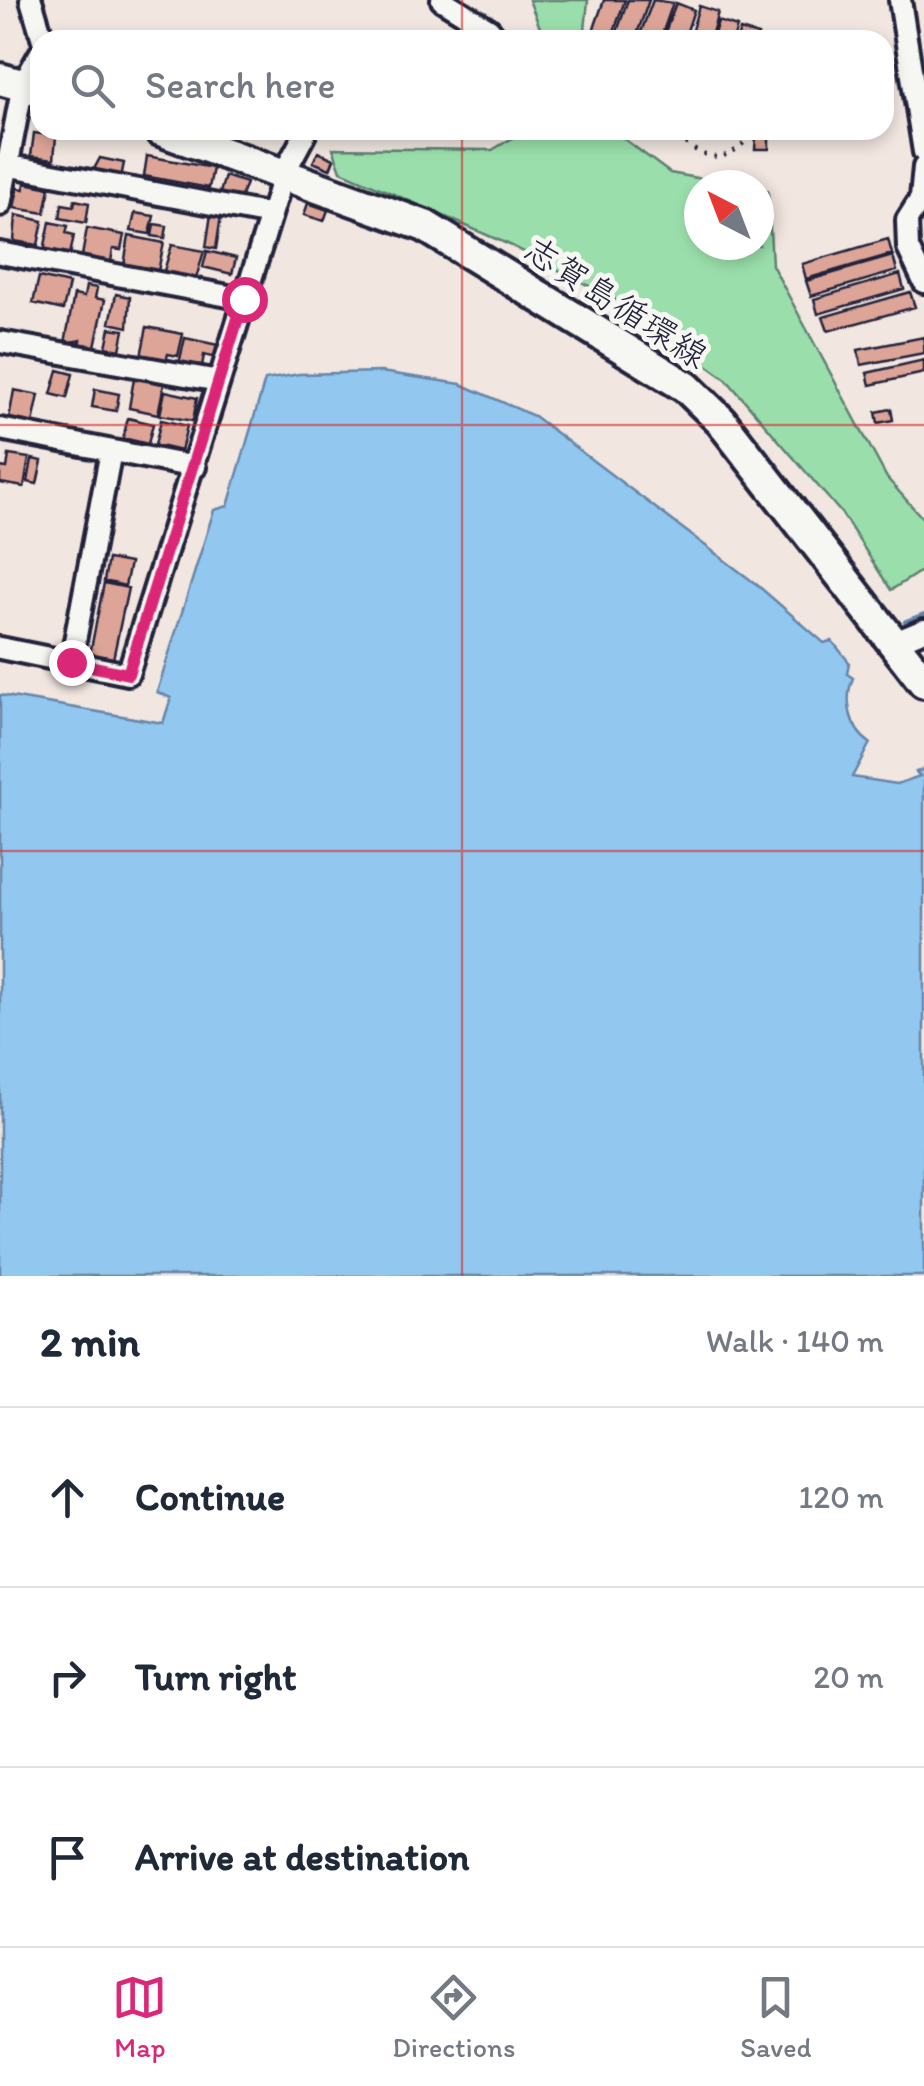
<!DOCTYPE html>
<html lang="en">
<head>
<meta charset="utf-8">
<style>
	body { margin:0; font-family:Itim,"Klee One",sans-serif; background:#f2f2f3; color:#1f2937 }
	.compass { position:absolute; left:684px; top:170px; width:90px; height:90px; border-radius:50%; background:#fff; box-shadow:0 5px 15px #0003; rotate:318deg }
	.stop { position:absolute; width:30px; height:30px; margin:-22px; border:8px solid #db2777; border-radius:50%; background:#fff }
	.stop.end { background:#db2777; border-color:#fff; box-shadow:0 2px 10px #0008 }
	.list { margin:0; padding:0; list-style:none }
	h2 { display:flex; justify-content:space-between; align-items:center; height:130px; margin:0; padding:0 40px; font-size:42px }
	h2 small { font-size:32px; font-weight:400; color:#747a83 }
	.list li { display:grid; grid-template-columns:65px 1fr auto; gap:30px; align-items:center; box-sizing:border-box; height:180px; padding:0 40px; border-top:2px solid #e0e1e3 }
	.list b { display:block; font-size:38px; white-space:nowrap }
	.list em { font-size:32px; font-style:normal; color:#747a83 }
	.icon { flex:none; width:55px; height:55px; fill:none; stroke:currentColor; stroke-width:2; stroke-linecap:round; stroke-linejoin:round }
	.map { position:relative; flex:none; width:924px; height:1276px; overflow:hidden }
	.search { position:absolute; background:#fff; box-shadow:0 5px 15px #0003; left:30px; right:30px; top:30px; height:110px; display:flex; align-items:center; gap:25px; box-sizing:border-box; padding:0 35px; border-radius:30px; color:#747a83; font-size:38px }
	.sheet { height:670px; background:#fff }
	nav { display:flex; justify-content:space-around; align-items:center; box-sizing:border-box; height:140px; border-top:2px solid #e0e1e3; background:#fff; font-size:28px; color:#747a83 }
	nav a { display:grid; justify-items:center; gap:5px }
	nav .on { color:#db2777 }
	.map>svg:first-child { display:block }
	.green { fill:#9adfab; stroke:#5e8073; stroke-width:2.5 }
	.water { fill:#92c7f0; stroke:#6585a8; stroke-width:2.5 }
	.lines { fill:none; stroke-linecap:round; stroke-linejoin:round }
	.stream { stroke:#6585a8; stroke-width:6 }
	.building { fill:#dda598; stroke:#22223b; stroke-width:2.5 }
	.street-casing { stroke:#22223b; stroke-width:28 }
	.secondary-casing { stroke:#22223b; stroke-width:38 }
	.path { stroke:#22223b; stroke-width:4; stroke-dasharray:2.5 8; stroke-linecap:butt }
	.street { stroke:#f6f6f2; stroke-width:20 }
	.secondary { stroke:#f6f6f2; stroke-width:30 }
	.route { stroke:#db2777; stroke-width:12 }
	.grid { fill:none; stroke:#d62828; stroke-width:2.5; stroke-opacity:0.55 }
	.labels { text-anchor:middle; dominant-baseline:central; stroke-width:10; stroke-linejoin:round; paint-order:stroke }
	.street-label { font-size:35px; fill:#22223b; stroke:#f6f6f2 }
</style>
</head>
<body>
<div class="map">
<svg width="924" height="1276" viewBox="0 0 924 1276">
	<rect width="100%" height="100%" fill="#f1e6e0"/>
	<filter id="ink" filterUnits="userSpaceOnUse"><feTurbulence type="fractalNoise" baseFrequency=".01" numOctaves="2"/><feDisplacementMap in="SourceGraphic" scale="20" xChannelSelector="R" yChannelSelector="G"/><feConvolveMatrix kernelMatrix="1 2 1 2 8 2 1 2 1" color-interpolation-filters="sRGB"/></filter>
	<g filter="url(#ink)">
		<path class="green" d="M529,0h59l-4,40h-39z
			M526,130h86l58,43 66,12h-37v60h60v-56l9,2 4,74 115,213 37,42v49l-33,21 -49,-76 -116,-135 -110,-79 -104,-54 -171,-75 -8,-23 159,2z"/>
		<path class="water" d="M381,372l80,12 73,32 222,168 68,59 8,-2 17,21 -2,12 6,4c-9,21 -4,51 17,65l-18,34 45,7 23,-8 -4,-4 8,-3v507h-924v-581l163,28 8,-25 -14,-6 57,-182 14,-4 37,-126 34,-6z"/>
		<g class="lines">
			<path class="stream" d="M906,622l18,-7"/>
		</g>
		<path class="building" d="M604,0h21l-14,40h-21z
			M628,0h21l-14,40h-21z
			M653,0l20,3 -13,37h-22z
			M676,3l18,7 -10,30h-22z
			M699,6l19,6 -8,28h-21z
			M718,21l19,6 -4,13h-21z
			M740,30l18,5 -2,5h-19z
			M684,130h21l-2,8z
			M710,130h19l-3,10 -18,-5z
			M34,133l22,3 -2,23 -23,-3z
			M756,137h13v12h-14z
			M318,152l16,7 -4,10 -17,-7z
			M147,156l66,12 -4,20 -65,-12z
			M100,158l24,5 -3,15 -28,-7z
			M225,176l21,7 -6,16 -20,-6z
			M25,183l25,5 -5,25 -31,-5 4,-20 6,1z
			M75,200l14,3 -3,20 -26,-5 2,-14 12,2z
			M308,203l20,7 -4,11 -20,-6z
			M135,213l19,3 -4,18 -19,-3z
			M211,214l10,2 -5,33 -10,-2z
			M16,215l27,6 -5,24 -24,-4z
			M50,222l18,4 -2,7 8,2 -4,20 -26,-5z
			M154,224l13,2 -2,12 -13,-2z
			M87,228l37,7 -3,15 -8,-1 -2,13 -29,-6z
			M129,236l35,7 -6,28 -34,-6z
			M888,239l4,15 -86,25 -4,-15z
			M172,245l32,6 -7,24 -6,4 -28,-5z
			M207,251l29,7 -4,16 -29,-7z
			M893,256l4,15 -86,25 -5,-15z
			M900,274l4,15 -86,25 -4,-15z
			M39,277l30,7 -6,26 -30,-7z
			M86,286l11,2 -2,10 10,2 -11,51 -15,-3 2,-8 -16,3 9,-48 10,2z
			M910,292l5,15 -87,24 -5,-14z
			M116,294l14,3 -2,30 -18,-4z
			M147,327l36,7 -5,22 -10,-2 -2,7 -25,-5z
			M110,328l14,2 -4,20 -14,-3z
			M924,337v16l-63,12 -3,-15z
			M185,338l33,7 -2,13 -12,-3 -2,11 -23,-2z
			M924,360v13l-54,12 -3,-12z
			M58,370l15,4 -6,24 -16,-4z
			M134,378l30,6 -6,30 -29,-6z
			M95,389l24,5 -3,17 -24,-4z
			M14,390l25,5 -6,28 -24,-4z
			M165,391l32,7 -4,23 -33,-6z
			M891,409l2,11 -15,3 -2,-11z
			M128,418l25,6 -5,20 -25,-6z
			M161,420l26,6 -6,25 -26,-6z
			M9,455l20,3 -5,29 -24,-4v-16l7,1z
			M32,459l10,2 -5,23 -9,-2z
			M108,559l22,4 -5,23 -21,-5z
			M104,583l24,5 -15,71 -23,-5z"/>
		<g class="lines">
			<g class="street-casing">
				<path id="street" d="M31,0l12,40
					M442,0l47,29 9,11
					M900,0l24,152
					M0,164l271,51
					M924,167l-3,31 -14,22 1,28 16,34
					M0,205l23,-121 17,-30
					M0,253l244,46
					M0,342l219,39
					M0,429l195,38
					M893,643l31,-13
					M0,648l128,26 156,-501 23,-43
					M71,662l40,-211"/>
			</g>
			<g class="secondary-casing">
				<path id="secondary" d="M0,79l40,11
					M160,130l265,96 261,161 35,34 203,261"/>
			</g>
			<path class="path" d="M669,130c36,31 54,40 87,0"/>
			<use href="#street" class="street"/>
			<use href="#secondary" class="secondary"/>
		</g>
	</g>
	<g class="lines" filter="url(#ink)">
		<path class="route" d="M71,662l57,12 116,-375"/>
	</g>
	<path class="grid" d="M462,0v40M462,130v1146M0,425h924M0,851h924"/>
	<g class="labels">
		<g class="street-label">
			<text transform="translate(616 302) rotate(33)">志賀島循環線</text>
		</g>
	</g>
</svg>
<svg class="compass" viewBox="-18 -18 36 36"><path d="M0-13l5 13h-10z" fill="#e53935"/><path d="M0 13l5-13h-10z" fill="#747a83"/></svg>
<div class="stop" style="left:244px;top:299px"></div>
<div class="stop end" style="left:71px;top:662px"></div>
<div class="search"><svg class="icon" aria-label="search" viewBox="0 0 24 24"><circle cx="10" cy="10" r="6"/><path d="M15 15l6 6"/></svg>Search here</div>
</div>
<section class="sheet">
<h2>2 min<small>Walk · 140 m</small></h2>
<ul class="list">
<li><svg class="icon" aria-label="ahead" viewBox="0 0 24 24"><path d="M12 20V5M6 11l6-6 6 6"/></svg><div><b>Continue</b></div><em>120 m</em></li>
<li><svg class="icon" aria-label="right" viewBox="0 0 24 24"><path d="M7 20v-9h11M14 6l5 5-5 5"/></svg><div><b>Turn right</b></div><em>20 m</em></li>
<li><svg class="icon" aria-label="arrive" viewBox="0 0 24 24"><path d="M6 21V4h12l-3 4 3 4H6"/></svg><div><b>Arrive at destination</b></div></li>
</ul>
</section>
<nav>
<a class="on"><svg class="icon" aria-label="map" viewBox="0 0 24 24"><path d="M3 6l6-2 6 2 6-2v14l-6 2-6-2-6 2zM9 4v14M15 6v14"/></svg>Map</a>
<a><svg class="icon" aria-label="directions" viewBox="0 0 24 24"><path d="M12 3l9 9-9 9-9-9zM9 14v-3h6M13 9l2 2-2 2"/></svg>Directions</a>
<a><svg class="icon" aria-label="saved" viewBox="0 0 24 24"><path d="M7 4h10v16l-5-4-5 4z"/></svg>Saved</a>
</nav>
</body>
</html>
